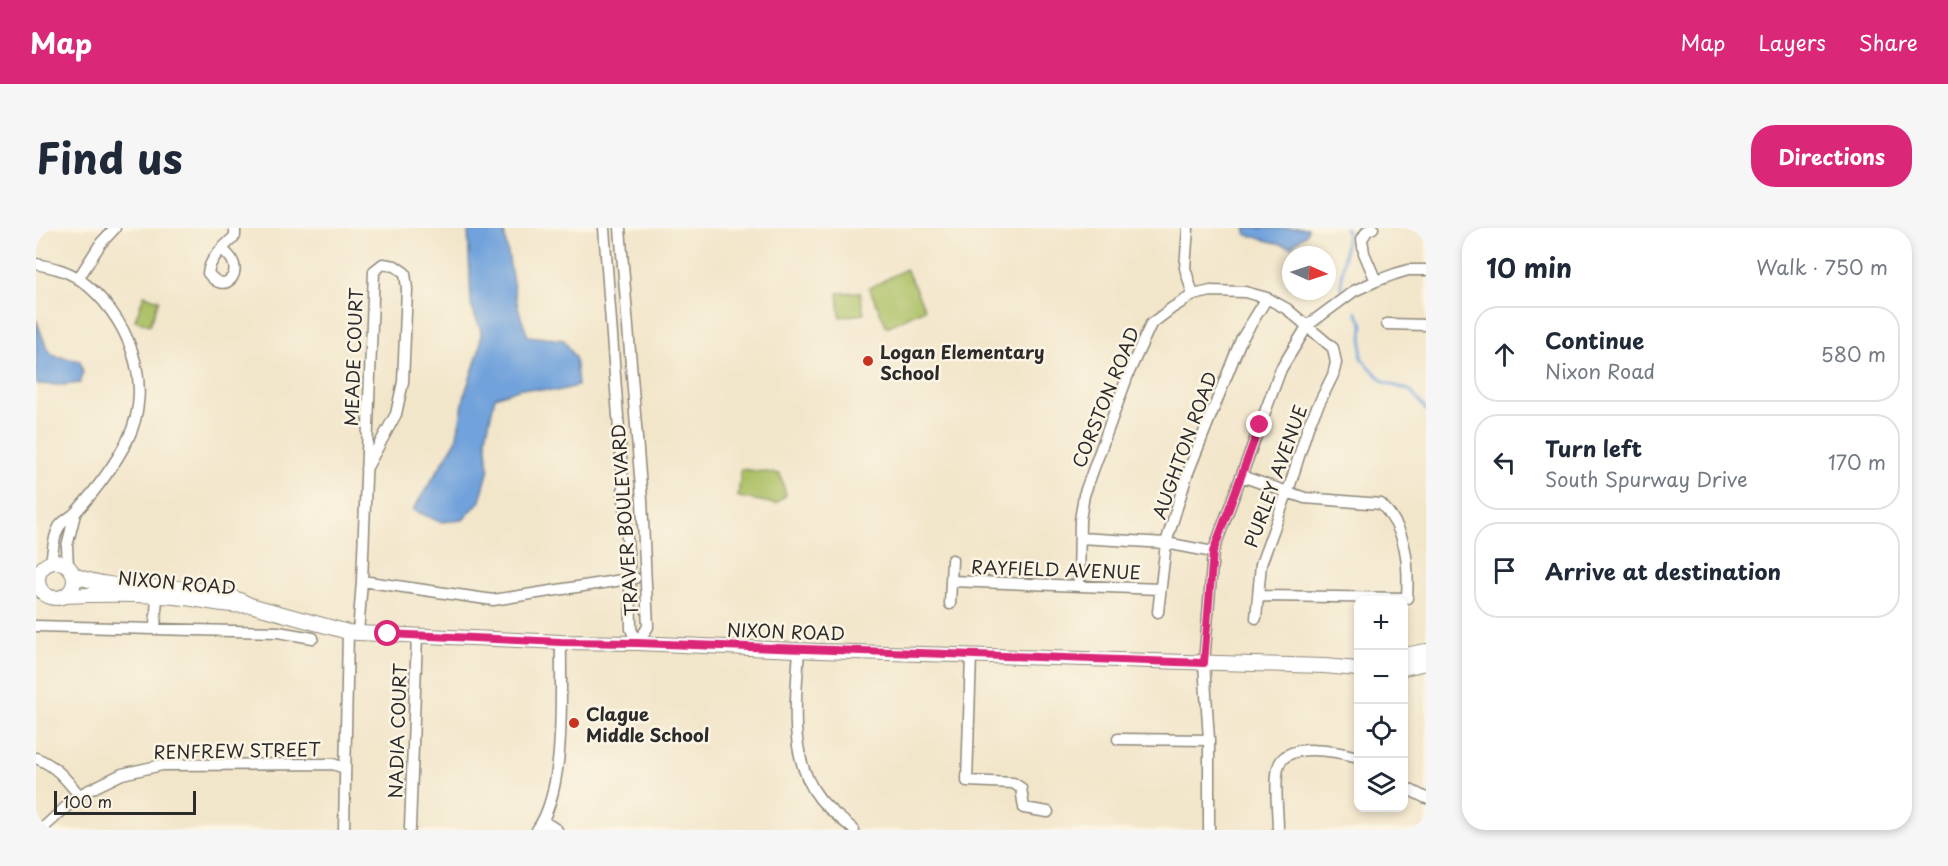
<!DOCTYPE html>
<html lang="en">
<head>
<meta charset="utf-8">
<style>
	body { margin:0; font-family:"Playpen Sans",sans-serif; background:#f6f6f7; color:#1f2937 }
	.controls { position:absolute; right:18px; bottom:18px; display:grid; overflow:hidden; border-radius:12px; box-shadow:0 3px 9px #0003 }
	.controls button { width:54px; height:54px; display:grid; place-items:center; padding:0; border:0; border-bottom:2px solid #e0e1e3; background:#fff; color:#1f2937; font:30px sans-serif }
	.compass { position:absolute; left:1246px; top:18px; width:54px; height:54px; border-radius:50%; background:#fff; box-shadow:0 3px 9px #0003; rotate:93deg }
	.scale { position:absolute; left:18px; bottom:15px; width:142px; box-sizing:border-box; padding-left:6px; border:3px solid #2b2b2b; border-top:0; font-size:16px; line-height:21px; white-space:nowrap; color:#2b2b2b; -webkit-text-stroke:4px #fcf5e5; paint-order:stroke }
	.stop { position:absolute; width:18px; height:18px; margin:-14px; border:4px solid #db2777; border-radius:50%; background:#fff }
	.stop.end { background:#db2777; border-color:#fff; box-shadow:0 2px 6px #0008 }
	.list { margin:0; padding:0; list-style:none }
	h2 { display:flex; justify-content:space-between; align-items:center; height:78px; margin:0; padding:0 24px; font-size:26px }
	h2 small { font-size:20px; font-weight:400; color:#747a83 }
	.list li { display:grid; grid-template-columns:39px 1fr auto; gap:18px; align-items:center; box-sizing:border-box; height:96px; margin:0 12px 12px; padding:0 12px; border:2px solid #e0e1e3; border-radius:24px }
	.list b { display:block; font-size:22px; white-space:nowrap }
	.list p { margin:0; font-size:20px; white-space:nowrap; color:#747a83 }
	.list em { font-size:20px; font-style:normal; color:#747a83 }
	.icon { flex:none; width:33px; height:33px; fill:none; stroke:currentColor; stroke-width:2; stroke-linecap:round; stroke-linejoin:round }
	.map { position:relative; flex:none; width:1390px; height:602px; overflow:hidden; border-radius:24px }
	header { display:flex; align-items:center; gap:36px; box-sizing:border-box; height:84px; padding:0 30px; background:#db2777; color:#fff }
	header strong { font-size:28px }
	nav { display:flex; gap:33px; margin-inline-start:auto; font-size:21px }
	.intro { display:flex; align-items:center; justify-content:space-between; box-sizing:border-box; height:144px; padding:0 36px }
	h1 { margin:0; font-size:42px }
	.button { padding:15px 27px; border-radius:24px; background:#db2777; color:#fff; font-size:21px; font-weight:700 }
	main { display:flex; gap:36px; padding:0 36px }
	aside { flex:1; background:#fff; border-radius:24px; box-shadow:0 3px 9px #0003 }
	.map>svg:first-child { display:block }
	.green { fill:#aabf64; stroke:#6a7548; stroke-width:1.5 }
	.water { fill:#71a2db; stroke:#4e6683; stroke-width:1.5 }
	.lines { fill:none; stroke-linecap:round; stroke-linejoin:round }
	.stream { stroke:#71a2db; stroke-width:3 }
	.minor-casing { stroke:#8e887a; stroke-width:13 }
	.major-casing { stroke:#8e887a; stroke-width:16 }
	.minor { stroke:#fff; stroke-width:10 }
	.major { stroke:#fff; stroke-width:14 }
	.route { stroke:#db2777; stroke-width:8 }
	.poi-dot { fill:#c8321e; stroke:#fcf5e5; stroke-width:2 }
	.labels { text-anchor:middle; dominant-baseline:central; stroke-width:5; stroke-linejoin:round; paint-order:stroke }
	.poi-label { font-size:18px; font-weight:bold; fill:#2b2b2b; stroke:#fcf5e5; text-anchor:start }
	.street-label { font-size:18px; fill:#2b2b2b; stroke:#fcf5e5 }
</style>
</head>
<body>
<header>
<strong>Map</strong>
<nav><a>Map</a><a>Layers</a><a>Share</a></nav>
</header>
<div class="intro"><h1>Find us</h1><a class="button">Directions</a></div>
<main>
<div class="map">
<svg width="1390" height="602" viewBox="0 0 1390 602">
	<rect width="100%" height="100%" fill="#fcf5e5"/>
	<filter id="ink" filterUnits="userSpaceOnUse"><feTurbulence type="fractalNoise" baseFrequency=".0167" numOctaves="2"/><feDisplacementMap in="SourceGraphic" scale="12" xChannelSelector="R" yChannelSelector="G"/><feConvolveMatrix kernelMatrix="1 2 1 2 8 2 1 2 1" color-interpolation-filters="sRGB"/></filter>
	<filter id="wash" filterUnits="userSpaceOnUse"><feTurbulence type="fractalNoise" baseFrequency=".008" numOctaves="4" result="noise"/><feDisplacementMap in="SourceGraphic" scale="24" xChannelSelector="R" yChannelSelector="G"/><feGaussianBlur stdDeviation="1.35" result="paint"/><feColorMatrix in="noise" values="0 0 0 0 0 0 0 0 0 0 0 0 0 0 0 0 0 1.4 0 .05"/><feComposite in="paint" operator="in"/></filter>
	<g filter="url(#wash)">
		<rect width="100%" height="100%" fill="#f2e6ca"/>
		<path class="green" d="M870,41l19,40 -38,18 -18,-39z
			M824,64l4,22 -24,3 -2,-24z
			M108,67l15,5 -9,25 -15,-5z
			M705,241l39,5 6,21 -10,9 -38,-7z"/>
		<path class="water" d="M432,0h35c9,38 9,70 25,108l36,4 11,17 3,29 -21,5 -36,-3 -26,9 -9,40 3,32 -9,32 -17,19 -23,2 -27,-12 43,-69 9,-48 15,-45 1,-17 -10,-26z
			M1209,0h63l-1,5 -16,14 -44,-12z
			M0,91l11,30 8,7 25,5 3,11 -3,11 -18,2 -26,-1z"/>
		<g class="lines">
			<path class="stream" d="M1306,60l-1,-4 6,-54 -2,-2
				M1320,83l7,13 -2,34 23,24 27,9 15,19"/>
		</g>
	</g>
	<g filter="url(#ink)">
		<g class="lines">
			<g class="minor-casing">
				<path id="minor" d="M568,0l26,350 1,51 6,14
					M584,0l22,272 6,127 -11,16
					M1152,0l-3,40 8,27
					M1337,0l-6,3 -5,8 2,14 12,28
					M186,21c3,3 8,7 10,11 9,15 -8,35 -24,13 3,-17 15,-25 27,-37v-8
					M0,36c15,3 30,6 43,15 49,35 77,105 48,162 -13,25 -32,50 -51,71 -5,6 -13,8 -17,15 -6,10 -6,24 -8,36
					M42,51l23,-36 14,-15
					M1351,96l39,1
					M1205,248l64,22 76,6c26,26 28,59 26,94l-148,-2
					M1044,310l86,5 47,9
					M32,338l-1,-20 8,-32
					M326,353l131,19 142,-22
					M915,353l209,8
					M1043,357l1,-65 4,-25 45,-123 22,-48 21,-16 21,-13 18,-4 34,1 22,6 20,11 46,39 3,15 -3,12 -24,49 -19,61 -29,79 -5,54
					M914,376l2,-44
					M1122,384l8,-69 21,-68 54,-135 26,-42
					M0,398l242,6 35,6
					M119,401l2,-33
					M322,405l4,-52 12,-310 9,-7 12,2 10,7 2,16 -4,93 -7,32 -30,55
					M763,422c-3,49 -12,107 21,149 9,11 23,21 34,31
					M935,427l-4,126 46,2 8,5 3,20 24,4
					M1082,511l91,1
					M0,530c19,7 31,22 43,37
					M1368,559l22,11
					M507,593l14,9
					M374,600l7,-192
					M5,602l38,-35 43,-21 40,-9 171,-1 11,4
					M308,602l4,-198
					M501,602c30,-42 23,-136 24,-188
					M1173,602v-90l-5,-77 9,-111 68,-183 27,-44 46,-34 22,-10 19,-7 13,-4h18
					M1242,602c0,-19 -4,-44 0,-62 6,-28 61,-16 80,-11"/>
			</g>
			<g class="major-casing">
				<path id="major" d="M2 352a18 18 0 1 1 36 0a18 18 0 1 1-36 0Z
					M38,347c55,23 122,0 176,30l98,27 10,1 203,9 76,1 182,8 505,15 34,3
					M28,368c40,-2 82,-2 122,2 22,3 42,9 64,7
					M1368,427l22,-4
					M1368,440l22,-5"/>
			</g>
			<use href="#minor" class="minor"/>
			<use href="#major" class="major"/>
		</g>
	</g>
	<g class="lines" filter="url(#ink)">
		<path class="route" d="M352,406l173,8 76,1 567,20 9,-111 47,-127"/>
	</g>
	<g class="poi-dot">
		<circle cx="832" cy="133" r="6"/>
		<circle cx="538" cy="495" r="6"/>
	</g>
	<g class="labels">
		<g class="poi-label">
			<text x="844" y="123">Logan Elementary<tspan x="844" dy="21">School</tspan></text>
			<text x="550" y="485">Clague<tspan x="550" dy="21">Middle School</tspan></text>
		</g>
		<g class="street-label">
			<text transform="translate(317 129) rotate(-88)">MEADE COURT</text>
			<text transform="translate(1069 169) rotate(-68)">CORSTON ROAD</text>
			<text transform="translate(1148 217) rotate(-70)">AUGHTON ROAD</text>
			<text transform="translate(1239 248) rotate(-70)">PURLEY AVENUE</text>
			<text transform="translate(588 292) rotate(-94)">TRAVER BOULEVARD</text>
			<text transform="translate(1020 341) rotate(2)">RAYFIELD AVENUE</text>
			<text transform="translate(141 354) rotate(5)">NIXON ROAD</text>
			<text transform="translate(750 403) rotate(2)">NIXON ROAD</text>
			<text transform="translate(361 503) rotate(-88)">NADIA COURT</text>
			<text transform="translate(201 522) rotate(-1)">RENFREW STREET</text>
		</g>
	</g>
</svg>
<div class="controls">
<button>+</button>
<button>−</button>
<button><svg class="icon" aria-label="locate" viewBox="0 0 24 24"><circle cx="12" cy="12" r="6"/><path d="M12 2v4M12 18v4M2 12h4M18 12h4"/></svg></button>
<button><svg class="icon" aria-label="layers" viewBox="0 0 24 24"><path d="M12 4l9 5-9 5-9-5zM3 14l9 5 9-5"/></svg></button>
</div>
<svg class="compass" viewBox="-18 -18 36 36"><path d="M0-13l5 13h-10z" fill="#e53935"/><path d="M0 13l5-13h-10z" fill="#747a83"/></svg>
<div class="scale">100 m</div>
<div class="stop" style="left:352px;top:406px"></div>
<div class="stop end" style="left:1224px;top:197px"></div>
</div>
<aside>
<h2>10 min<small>Walk · 750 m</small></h2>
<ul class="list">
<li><svg class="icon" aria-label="ahead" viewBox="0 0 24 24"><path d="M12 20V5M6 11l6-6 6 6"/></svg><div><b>Continue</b><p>Nixon Road</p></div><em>580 m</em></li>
<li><svg class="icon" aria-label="left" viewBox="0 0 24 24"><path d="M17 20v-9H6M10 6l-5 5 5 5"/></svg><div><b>Turn left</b><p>South Spurway Drive</p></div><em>170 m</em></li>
<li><svg class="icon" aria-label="arrive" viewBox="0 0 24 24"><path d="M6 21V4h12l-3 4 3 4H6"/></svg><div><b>Arrive at destination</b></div></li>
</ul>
</aside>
</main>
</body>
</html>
